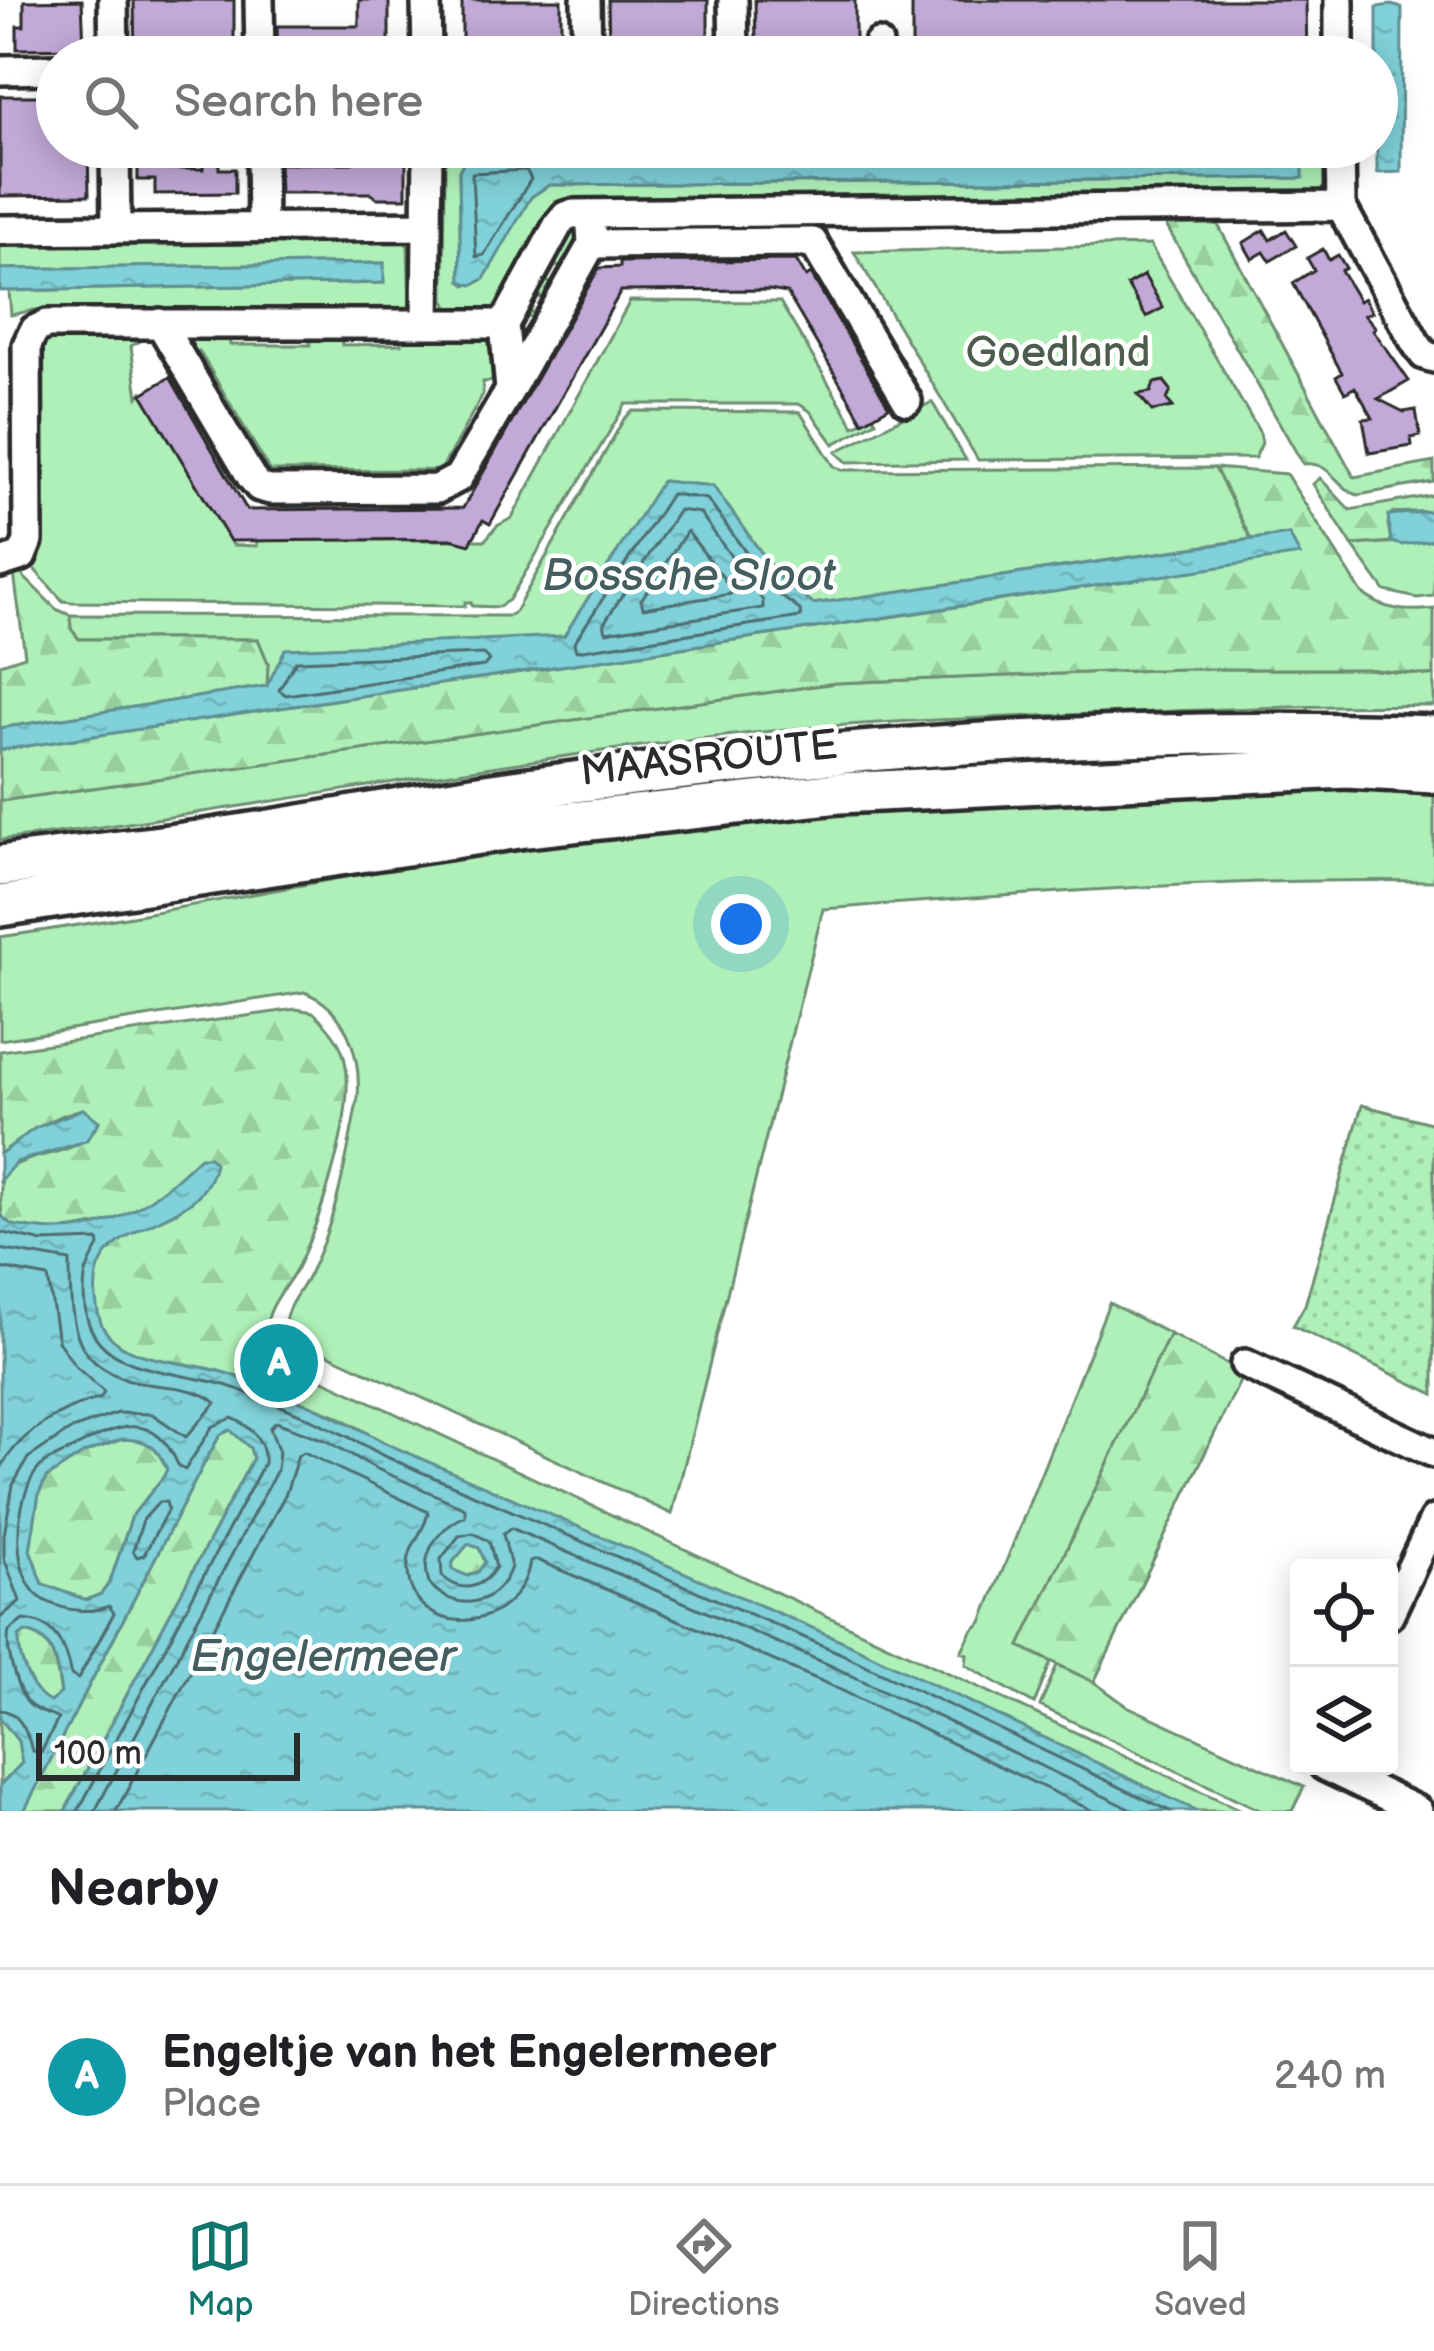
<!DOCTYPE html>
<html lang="en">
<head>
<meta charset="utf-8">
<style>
	body { margin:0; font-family:"Balsamiq Sans",sans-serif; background:#f6f6f6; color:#202124 }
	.controls { position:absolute; right:36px; bottom:36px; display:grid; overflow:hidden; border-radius:12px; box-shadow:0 6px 30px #0003 }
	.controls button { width:108px; height:108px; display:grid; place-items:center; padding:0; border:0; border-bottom:3px solid #e0e0e0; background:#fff; color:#202124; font:60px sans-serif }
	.scale { position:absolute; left:36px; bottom:30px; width:264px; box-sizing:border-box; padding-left:12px; border:6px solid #2b2b2b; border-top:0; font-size:33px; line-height:42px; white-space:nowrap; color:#2b2b2b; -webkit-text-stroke:9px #fff; paint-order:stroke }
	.you { position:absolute; left:741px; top:924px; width:42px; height:42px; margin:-30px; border:9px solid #fff; border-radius:50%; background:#1a73e8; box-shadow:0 0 0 18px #1a73e833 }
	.badge { display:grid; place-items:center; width:78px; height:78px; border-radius:50%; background:#0f766e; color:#fff; font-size:39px; font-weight:700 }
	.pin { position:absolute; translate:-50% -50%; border:6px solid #fff; box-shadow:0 3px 12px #0006 }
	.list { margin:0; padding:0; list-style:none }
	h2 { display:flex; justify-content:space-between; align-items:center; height:156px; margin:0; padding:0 48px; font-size:51px }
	h2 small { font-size:39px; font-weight:400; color:#757577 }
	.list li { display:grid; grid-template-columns:78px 1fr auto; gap:36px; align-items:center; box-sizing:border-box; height:216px; padding:0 48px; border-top:3px solid #e0e0e0 }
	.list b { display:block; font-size:45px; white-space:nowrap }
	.list p { margin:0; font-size:39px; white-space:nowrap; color:#757577 }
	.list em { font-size:39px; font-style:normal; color:#757577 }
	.icon { flex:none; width:66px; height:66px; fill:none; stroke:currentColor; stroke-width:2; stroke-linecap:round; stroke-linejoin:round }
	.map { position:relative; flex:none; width:1434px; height:1811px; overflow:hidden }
	.search { position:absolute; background:#fff; box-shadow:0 6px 30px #0003; left:36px; right:36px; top:36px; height:132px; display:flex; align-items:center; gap:30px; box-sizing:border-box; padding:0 42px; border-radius:66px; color:#757577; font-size:45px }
	.sheet { height:372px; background:#fff }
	nav { display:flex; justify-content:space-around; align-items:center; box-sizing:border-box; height:168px; border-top:3px solid #e0e0e0; background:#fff; font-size:33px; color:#757577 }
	nav a { display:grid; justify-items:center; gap:6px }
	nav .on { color:#0f766e }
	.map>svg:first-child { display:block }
	.grass { fill:#aff0b8; stroke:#6d8e72; stroke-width:3; fill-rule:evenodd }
	.forest { fill:url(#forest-firs); stroke:#6d8e72; stroke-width:3 }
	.park { fill:url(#park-dots); stroke:#6d8e72; stroke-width:3 }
	.water { fill:url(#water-ripples); stroke:#5e8f93; stroke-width:3; fill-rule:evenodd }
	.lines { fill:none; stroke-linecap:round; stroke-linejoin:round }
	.shore { stroke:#4d6d71; stroke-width:3 }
	.building { fill:#c2a9d7; stroke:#2b2b2b; stroke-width:3 }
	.minor-casing { stroke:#2b2b2b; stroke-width:36 }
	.highway-casing { stroke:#2b2b2b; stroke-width:48 }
	.minor { stroke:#fff; stroke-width:27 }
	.highway { stroke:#fff; stroke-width:39 }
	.labels { text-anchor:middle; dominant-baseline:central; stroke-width:9; stroke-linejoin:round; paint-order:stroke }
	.park-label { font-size:42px; fill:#4c5c4e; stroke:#fff }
	.street-label { font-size:42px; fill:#2b2b2b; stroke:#fff }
	.water-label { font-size:45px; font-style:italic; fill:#445d5f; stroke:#fff }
</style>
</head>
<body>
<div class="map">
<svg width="1434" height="1811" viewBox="0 0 1434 1811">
	<defs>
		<pattern id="forest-firs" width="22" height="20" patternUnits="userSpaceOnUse" patternTransform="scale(3)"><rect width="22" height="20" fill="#aff0b8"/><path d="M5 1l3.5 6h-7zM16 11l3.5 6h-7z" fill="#97ce9e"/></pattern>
		<pattern id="park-dots" width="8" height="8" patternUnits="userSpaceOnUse" patternTransform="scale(3)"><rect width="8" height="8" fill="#aff0b8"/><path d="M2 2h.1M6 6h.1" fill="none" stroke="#97ce9e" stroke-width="1.8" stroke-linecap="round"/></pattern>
		<pattern id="water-ripples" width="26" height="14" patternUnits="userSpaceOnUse" patternTransform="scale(3)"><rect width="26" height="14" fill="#80d1d9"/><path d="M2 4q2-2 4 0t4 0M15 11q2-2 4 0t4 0" fill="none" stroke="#6fb4ba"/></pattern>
	</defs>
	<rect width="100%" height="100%" fill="#fff"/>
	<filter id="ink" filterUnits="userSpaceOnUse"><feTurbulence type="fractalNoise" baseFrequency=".00833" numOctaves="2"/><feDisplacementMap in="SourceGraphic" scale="24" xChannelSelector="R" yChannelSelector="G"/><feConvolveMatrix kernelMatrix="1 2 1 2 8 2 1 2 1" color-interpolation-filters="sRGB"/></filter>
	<g filter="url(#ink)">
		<path class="grass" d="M452,147h874v39l-9,6 -749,9 -12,6 -58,98c-13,7 -36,7 -50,2l-4,-8 1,-136zM1303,153l-1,25 -753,7 -18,12 -53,86 -12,2 -5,-4 -2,-110 4,-8 10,-4z
			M572,223l11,7 -17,41 -10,-6 -9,16 10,7 -7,13 -12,-5 -8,15 10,7 -1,4 -21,-11z
			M404,241l4,5 2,61 -376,3 -23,5 -2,-24 374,-8 1,-20 -384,6v-27z
			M1150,245l110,188 2,10 -7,15 -277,2 -124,-208z
			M630,301l150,1 74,124 19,-10 3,5 -42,23 -24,-33 -11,-7h-173l-117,196 -11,7 -26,-1 -1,-4h-6v4l-394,-4 -8,-1 -38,-42 15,-223 108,1 -17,9 7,51 4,-5 91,153 24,1v-6h228l12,-14 15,-8z
			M310,331h31l1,14 59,-1 1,-10 86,2 8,45 -13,1v12l-42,76 -171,1 -71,-120 -12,6v-11l9,-10h33l1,9h80z
			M932,402l34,58 -119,2 -11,-10z
			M633,411l167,1 34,54 8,4 373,-2 36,71 -438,65 -29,-20 -71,-98 -50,-5 -99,155 -97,8 -200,42 1,-23 -10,-24h-179l-8,-10 -1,-14 438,1 7,-4 109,-193z
			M1434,540v56l-17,2 -32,-7 -33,-46z
			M1182,669h185l67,7v30c-103,-2 -205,3 -308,7 -118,4 -236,7 -353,18 -259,25 -515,78 -773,109v-39l835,-118z
			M1344,788l90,3v90c-204,-4 -408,13 -611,28l-151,605 -344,-160 -43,-26c-1,-19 13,-33 22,-50 30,-56 39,-119 51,-181 3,-41 -11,-89 -54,-105l-304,48v-103c186,-26 369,-69 555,-95 261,-36 526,-44 789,-54z
			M1109,1303l61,31 -150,312 31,16 -17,42 -68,-39 1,-11 -6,-2 11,-21 10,-9z
			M292,1365l951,446h-46l-352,-169 -187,-78 -271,-120 -49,-28 -56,-22z
			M1057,1665l37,17 33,24 177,81 -12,24h-30l-222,-105z
			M0,1718l18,23 4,22 -22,22z"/>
		<path class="forest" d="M1211,212l143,265 80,-15v20l-76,13c-23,-8 -26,-34 -55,-31l-144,-251z
			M1215,468l71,6 76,119c22,18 44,19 72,16v67l-67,-7h-185l-347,14 -835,118v-51l1023,-153 266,-63 -38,5z
			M1320,478l30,32 84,-15v16l-42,2 -4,11 3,18 -39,3 -39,-61z
			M13,566l43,43 14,6 1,14 8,10h179l10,24 -1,23 -267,42v-64l25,-8z
			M296,1009l17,3c13,12 27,28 31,45 14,50 -23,161 -45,207 -10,21 -32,41 -33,66 -1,16 13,28 26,35l-10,29c-24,-9 -47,-18 -71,-25 -34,-9 -79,-7 -104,-35 -11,-12 -11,-28 -12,-44 -4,-46 48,-63 82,-78l23,-55c-23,21 -44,44 -72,58 -23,11 -107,28 -125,4 -3,-10 -3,-35 0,-46 30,-25 77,-13 96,-51l-16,-13c-32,7 -57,26 -83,45v-103z
			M1170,1334l74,39 -150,309 -74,-36z
			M231,1430l19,18 3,10 -188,353h-41l183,-353 13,-23z
			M122,1439c26,0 35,7 45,31l-3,6 -32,40 -22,66 -9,12 -15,6 -43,-16 -13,-34 9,-57 7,-15 38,-25z
			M468,1544l11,3 6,15 -7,10 -10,4 -16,-6 1,-8z
			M25,1632c31,6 31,35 36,62l-11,9c-19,-10 -32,-44 -31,-66z"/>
		<path class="park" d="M1362,1105l72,19v270l-141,-68 12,-21z"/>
		<path class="water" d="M1391,5l11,3 -1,164 -24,1v-166z
			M1303,152v26l-754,7 -18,12 -47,82 -12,6 -11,-4 -2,-110 4,-8 10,-4z
			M384,263v20l-384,8v-22z
			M662,481l51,5 71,98 29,20 476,-70 11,21 -1300,195v-22l267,-42 18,-37 279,-13z
			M1434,511v29l-32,5 -11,-3 -3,-27z
			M83,1109l16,12 -13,20 -70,21 -16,19v-27l35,-26z
			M200,1157h9l6,6c-12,72 -128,50 -119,135 2,21 5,34 24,47 23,16 76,19 106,28 56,18 110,42 161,71l458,198 352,169h-1132l188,-353 -3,-10 -20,-18 -10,5 -13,23 -183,353h-24v-26l22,-22 -4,-22 -18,-23v-505c8,13 17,13 32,15 73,11 118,-23 168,-71zM122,1439c26,0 35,7 45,30l-3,7 -32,40 -22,66 -9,12 -15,6 -43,-16 -13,-34 9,-57 7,-15 38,-25zM468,1544l11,4 6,14 -7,10 -10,4 -16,-7 1,-7zM25,1632c31,5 32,35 36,61l-11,9c-19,-9 -32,-43 -31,-65z"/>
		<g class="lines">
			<path class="shore" d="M526,170l5,9 -47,76 -8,2 -4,-84z
				M671,494l36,5 67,92 26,19 1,7 -225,34 -2,-8z
				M679,510l21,3 63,88v7l-157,24 -2,-9z
				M687,531l44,57v6l-88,14 -2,-8z
				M483,654l6,6 -5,6 -198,29 -7,-5 17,-29z
				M0,1232l43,10 55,-2 1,6c-14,22 -17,35 -14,61 7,69 92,62 143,79 54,19 105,41 154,69l458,198 330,158
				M0,1249l70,12c0,75 4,115 93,125 17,1 42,6 53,17l-30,34 -34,-23 -34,-1 -46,16 -44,29 -15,27 -9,50v23l16,43 -20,17
				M0,1268l48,9 10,64 17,25 29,26 -3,6c-39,10 -83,35 -101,72
				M159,1502h7l2,7 -24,46 -7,2 -4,-6 10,-31z
				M473,1533l16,8 7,26c-14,22 -34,27 -54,9l-1,-17 18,-23z
				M0,1710c20,1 28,24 32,41l9,2 17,-34c-7,-4 -19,-7 -27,-13 -14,-11 -26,-58 -22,-75l14,-11c33,1 42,27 48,55l7,4 36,-66 -5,-7c-20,8 -43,5 -63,-5 -38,-19 -31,-99 -11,-128 8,-12 19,-15 31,-21 46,-24 87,-48 113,15l6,3 27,-43 20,-9c19,8 34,24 32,45l-186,348
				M95,1811l182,-341 2,-18 -9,-24 6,-6 51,19 48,27 90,40v8c-26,12 -46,37 -36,67 27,32 69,22 82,-16l-8,-33 8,-6 323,139 301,144
				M116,1811l170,-318 12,-38 6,-3 124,60c-2,20 -23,34 -20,60 5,68 109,64 122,-10l7,-2 289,123 267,128"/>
		</g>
		<path class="building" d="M82,0l2,48 -67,1v-23h7v-25z
			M134,0h100v57h-99z
			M359,0h30v44h-16v11l-95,1 -1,-30h82z
			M462,0h99v56l-92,1v-11h-7z
			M608,0h100v57h-95v-10h-4z
			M755,0h100v54l-92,1 -1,-12h-6z
			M912,0h394l1,57h-395z
			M0,96h57v51h31l1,48 -89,1z
			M138,147h17l1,22h47v-8h16v8h16v24l-80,1v-14h-17z
			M352,147h30v13l24,-1v39h-29l-7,-5h-90l-1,-29 73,-1z
			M1264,230l6,10 16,-10 10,16 -26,15 -6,-9 -12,7 -9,-16z
			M1323,249l6,11 9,-5 8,13 -5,3 18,30 5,-3 8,14 -7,3 11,13 -3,2 36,51 -31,18 26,13 12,-2 4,26 -9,2 1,8 -43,7 -6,-34 10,-1 -18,-31 -10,6 -9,-16 6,-4 -49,-90 21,-13 -7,-12z
			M796,260l10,17 5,-3 78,133 -26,15 -76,-129 -18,-3 -148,1 -131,233 -7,-4 -13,24 -19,-5 -221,2 -88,-147 28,-17 77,133 216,-2 136,-240 21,-1v-5z
			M1144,275l19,33 -17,9 -19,-32z
			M1164,381l7,9 -4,10 6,7 -21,4 -14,-17 13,-2 3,-9z"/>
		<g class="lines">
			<g class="minor-casing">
				<path id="minor" d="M113,0l1,57
					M259,0l1,57
					M426,0l1,57
					M586,0l1,57
					M733,0l1,57
					M1339,0v57
					M878,44v13
					M0,70l57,-1
					M115,147l1,82
					M261,147l1,80
					M1340,147l1,59 74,136 9,13 10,3
					M0,230l427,-4
					M592,244l221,-2 94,159
					M426,322l2,-175
					M160,323l91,154 8,10 11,3 167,-1 21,-11 52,-88 -6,-66
					M510,390l82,-146 -1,-16
					M0,563l22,-7 6,-15 -1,-196 7,-15 13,-6h457l54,-99 7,-9 8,-2 768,-8
					M1245,1364l189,89
					M1389,1615l45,-95
					M1324,1766l94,45"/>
			</g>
			<g class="highway-casing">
				<path id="highway" d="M0,866c75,-11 150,-17 225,-29 99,-14 197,-35 295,-48 303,-40 608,-64 914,-53
					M0,906l526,-79 313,-34 507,-25 88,5"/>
			</g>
			<use href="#minor" class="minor"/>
			<use href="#highway" class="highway"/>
		</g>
	</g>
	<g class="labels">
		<g class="park-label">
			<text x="1058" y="353">Goedland</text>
		</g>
		<g class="street-label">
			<text transform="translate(709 759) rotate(-6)">MAASROUTE</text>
		</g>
		<g class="water-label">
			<text x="689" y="576">Bossche Sloot</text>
			<text x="323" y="1657">Engelermeer</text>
		</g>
	</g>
</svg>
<div class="controls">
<button><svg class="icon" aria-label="locate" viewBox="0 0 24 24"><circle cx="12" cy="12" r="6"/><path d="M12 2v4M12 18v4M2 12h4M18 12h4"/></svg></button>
<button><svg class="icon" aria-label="layers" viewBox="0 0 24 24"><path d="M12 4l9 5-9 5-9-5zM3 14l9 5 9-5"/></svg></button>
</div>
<div class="scale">100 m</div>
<div class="you"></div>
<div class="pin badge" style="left:279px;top:1363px;background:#0f9aa8">A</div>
<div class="search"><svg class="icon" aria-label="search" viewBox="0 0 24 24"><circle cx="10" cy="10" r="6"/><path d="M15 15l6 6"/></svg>Search here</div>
</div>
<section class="sheet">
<h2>Nearby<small></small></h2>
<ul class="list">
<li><span class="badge" style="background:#0f9aa8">A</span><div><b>Engeltje van het Engelermeer</b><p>Place</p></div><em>240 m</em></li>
</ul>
</section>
<nav>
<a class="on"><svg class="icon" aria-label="map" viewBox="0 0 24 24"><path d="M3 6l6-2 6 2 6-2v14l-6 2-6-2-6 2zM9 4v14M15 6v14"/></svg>Map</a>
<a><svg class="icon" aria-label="directions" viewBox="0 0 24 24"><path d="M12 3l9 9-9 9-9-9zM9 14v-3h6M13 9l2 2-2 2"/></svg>Directions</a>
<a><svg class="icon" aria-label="saved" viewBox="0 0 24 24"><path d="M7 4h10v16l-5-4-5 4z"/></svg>Saved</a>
</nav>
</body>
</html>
